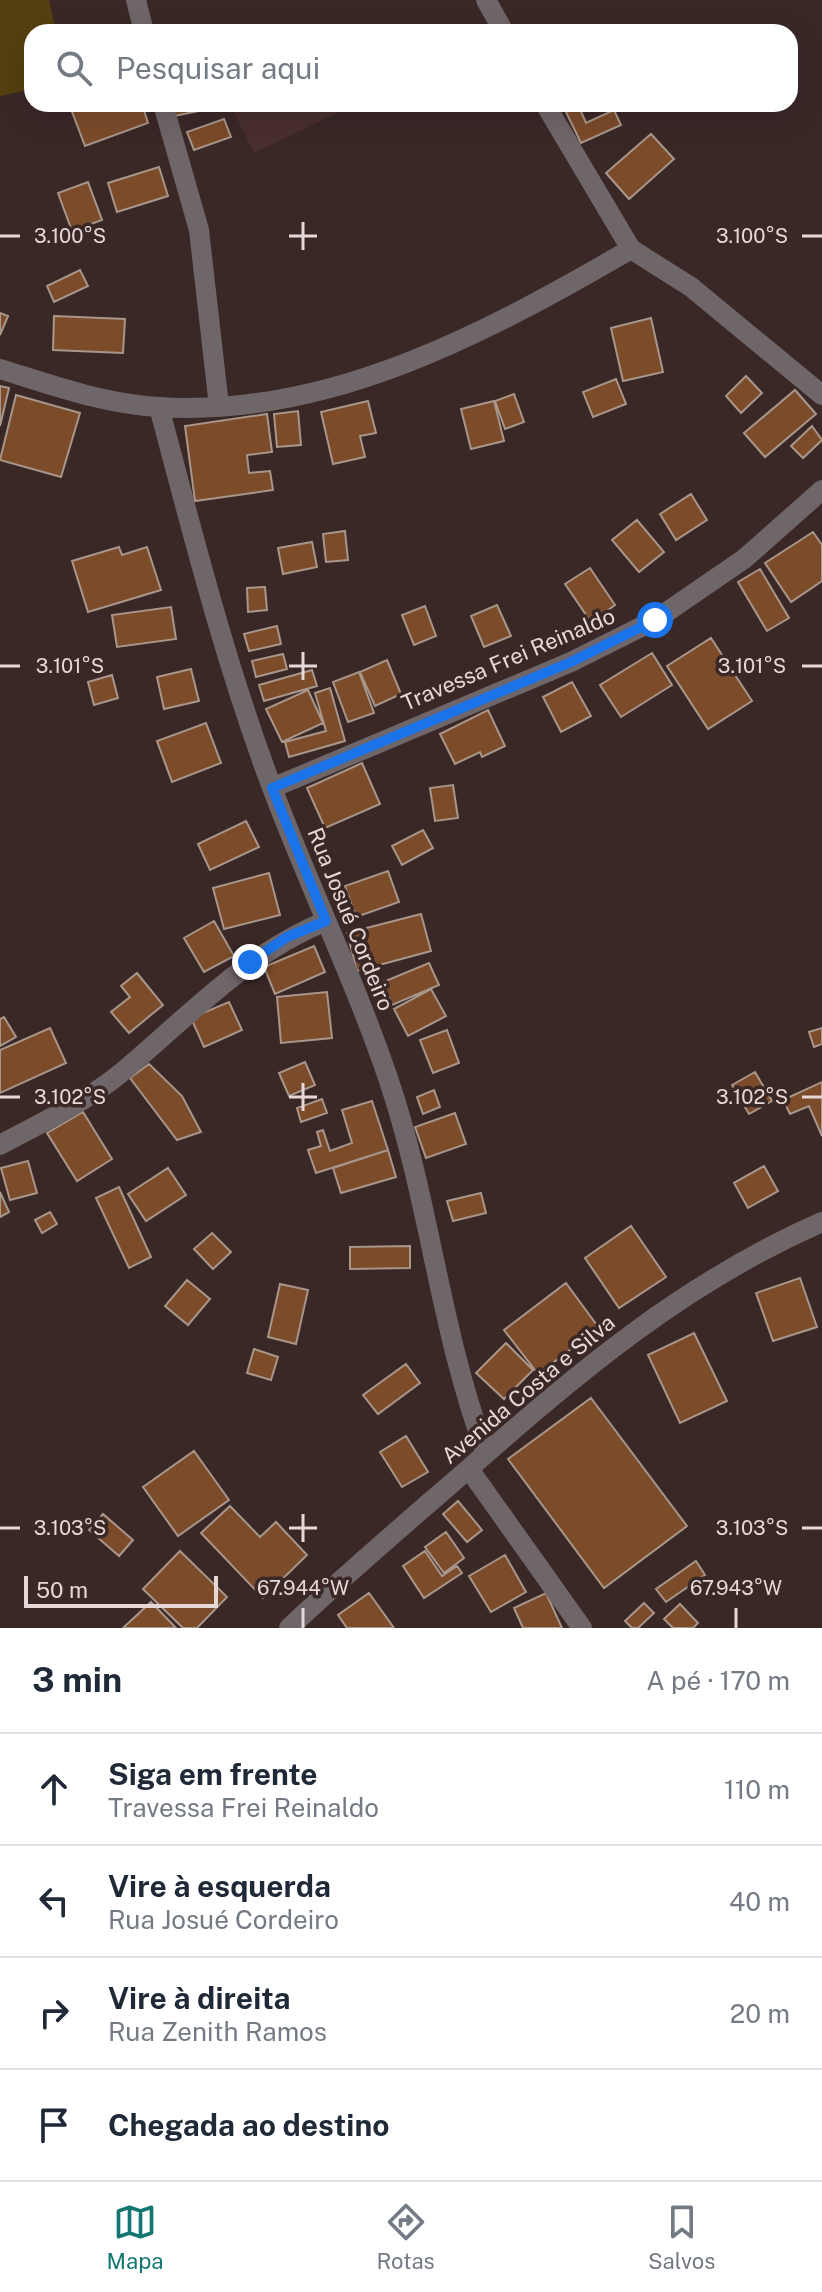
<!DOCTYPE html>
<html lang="pt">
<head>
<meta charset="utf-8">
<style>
	body { margin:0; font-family:"Public Sans",sans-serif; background:#f2f2f3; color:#1f2937 }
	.scale { position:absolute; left:24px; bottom:20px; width:194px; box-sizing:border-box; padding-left:8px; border:4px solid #e5d8d7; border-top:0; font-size:22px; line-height:28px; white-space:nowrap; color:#e5d8d7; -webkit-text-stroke:6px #3a2827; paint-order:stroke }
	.stop { position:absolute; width:24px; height:24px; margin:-18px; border:6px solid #1a73e8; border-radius:50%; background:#fff }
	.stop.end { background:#1a73e8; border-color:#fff; box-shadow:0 2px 8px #0008 }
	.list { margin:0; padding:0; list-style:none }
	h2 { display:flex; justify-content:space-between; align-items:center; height:104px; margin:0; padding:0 32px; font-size:34px }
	h2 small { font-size:26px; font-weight:400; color:#747a83 }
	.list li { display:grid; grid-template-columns:52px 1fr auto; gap:24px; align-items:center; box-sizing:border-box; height:112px; padding:0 32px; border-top:2px solid #e0e1e3 }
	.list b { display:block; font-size:30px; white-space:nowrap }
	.list p { margin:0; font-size:26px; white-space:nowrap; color:#747a83 }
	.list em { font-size:26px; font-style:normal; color:#747a83 }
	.icon { flex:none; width:44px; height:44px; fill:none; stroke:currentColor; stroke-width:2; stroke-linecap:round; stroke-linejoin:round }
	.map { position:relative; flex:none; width:822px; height:1628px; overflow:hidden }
	.search { position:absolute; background:#fff; box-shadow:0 8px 32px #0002; left:24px; right:24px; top:24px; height:88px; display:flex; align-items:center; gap:20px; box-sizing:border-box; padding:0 28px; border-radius:24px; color:#747a83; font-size:30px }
	.sheet { height:552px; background:#fff }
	nav { display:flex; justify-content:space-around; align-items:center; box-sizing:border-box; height:112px; border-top:2px solid #e0e1e3; background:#fff; font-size:22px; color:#747a83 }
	nav a { display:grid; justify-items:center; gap:4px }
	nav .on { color:#147670 }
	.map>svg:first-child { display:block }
	.built { fill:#492f2e }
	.green { fill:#544010 }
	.building { fill:#7b4b2a; stroke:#a8968a; stroke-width:2 }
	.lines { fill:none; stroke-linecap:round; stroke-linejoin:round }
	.minor { stroke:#6f6669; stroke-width:20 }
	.route { stroke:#1a73e8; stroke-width:10 }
	.ticks { fill:none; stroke:#e5d8d7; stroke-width:3 }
	.labels { text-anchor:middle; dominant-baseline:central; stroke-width:7; stroke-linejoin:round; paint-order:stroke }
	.street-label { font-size:22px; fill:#e5d8d7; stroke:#3a2827 }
	.ticks-label { font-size:20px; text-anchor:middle; fill:#e5d8d7; stroke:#3a2827; stroke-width:7; stroke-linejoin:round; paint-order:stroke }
</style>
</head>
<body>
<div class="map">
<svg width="822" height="1628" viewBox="0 0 822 1628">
	<rect width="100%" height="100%" fill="#3a2827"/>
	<path class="built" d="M230,104h126l-102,49z"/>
	<path class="green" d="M0,0h49l7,32h-24v57l-32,7z"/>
	<path class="building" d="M85,104h57l6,19 -63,23 -14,-37z
		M171,104h37l1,5 -35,7z
		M579,107l7,16 28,-13 7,15 -40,18 -15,-31z
		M224,119l7,18 -37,13 -7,-18z
		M651,134l23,25 -45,40 -23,-26z
		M159,167l9,29 -51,16 -9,-29z
		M88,182l14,38 -30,11 -14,-38z
		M80,270l8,16 -34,16 -7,-16z
		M0,313l8,3 -8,19z
		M54,316l71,3 -2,34 -70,-3z
		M651,318l12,54 -40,9 -12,-53z
		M746,376l16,17 -21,20 -15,-17z
		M616,379l10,25 -33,13 -10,-25z
		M0,386l9,2 -9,38z
		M795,390l21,24 -51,43 -21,-24z
		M514,394l10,28 -19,7 -10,-28z
		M16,395l64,18 -19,64 -61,-17z
		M368,401l8,32 -16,3 5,21 -32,7 -12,-52z
		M494,401l10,40 -33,8 -10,-40z
		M298,411l3,34 -24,2 -3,-33z
		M267,414l5,38 -25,3 2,18 21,-2 3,19 -78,11 -10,-75z
		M812,426l10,14 -19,18 -12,-12z
		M691,494l16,26 -31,20 -16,-26z
		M637,520l27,32 -25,20 -27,-32z
		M345,531l3,29 -22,2 -3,-28z
		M813,532l9,13v36l-31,21 -26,-39z
		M312,542l5,25 -34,7 -5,-26z
		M119,547l3,8 25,-8 14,43 -73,22 -16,-51z
		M590,568l25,37 -24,17 -26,-38z
		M760,569l29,49 -22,13 -29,-49z
		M265,587l2,23 -19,2 -1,-24z
		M497,605l14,31 -27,11 -13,-31z
		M425,606l11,30 -22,9 -12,-30z
		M171,607l5,32 -59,8 -5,-32z
		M277,626l4,18 -32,7 -5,-17z
		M711,638l41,63 -44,28 -41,-63z
		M652,653l20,32 -51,32 -21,-32z
		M283,654l4,15 -31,8 -4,-16z
		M387,660l14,34 -26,12 -15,-34z
		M191,669l8,32 -35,8 -7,-32z
		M312,670l5,16 -53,15 -5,-16z
		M359,672l15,41 -26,9 -15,-40z
		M112,675l6,23 -24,7 -6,-23z
		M572,682l19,34 -30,16 -18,-35z
		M330,688l15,53 -56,16 -4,-15 41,-11 -11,-38z
		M308,690l15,33 -41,19 -16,-33z
		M488,710l17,36 -23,11 -2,-5 -25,12 -15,-30z
		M206,723l15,40 -49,19 -15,-41z
		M362,763l18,41 -55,24 -18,-40z
		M453,785l5,33 -23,3 -5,-33z
		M246,821l13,26 -49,23 -12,-26z
		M423,830l10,18 -31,17 -10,-19z
		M388,871l11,31 -43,15 -11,-31z
		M269,873l11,42 -56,14 -11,-41z
		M421,914l10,37 -74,20 -10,-38z
		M214,921l20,35 -30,16 -20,-34z
		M314,946l11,26 -50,22 -11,-27z
		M429,963l10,22 -47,20 -9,-23z
		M137,973l26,32 -34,28 -18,-21 19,-15 -9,-11z
		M431,989l15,27 -38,20 -14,-27z
		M327,992l5,46 -51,5 -4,-46z
		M229,1002l13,28 -38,17 -13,-29z
		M4,1017l12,20 -16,9v-27z
		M50,1028l16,35 -66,30v-43z
		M822,1028v16l-8,3 -5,-15z
		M447,1030l12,33 -26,10 -13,-33z
		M305,1062l10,23 -26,11 -10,-23z
		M149,1064l33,32 19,36 -24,8 -47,-62z
		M755,1072l17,29 -23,13 -17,-29z
		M822,1082v54l-13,-30 -19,8 -7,-14z
		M434,1090l6,17 -17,7 -6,-17z
		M322,1099l5,14 -26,9 -4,-14z
		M372,1101l16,49 -72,23 -8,-23 13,-4 -4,-14 6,-2 7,21 22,-8 -10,-33z
		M83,1112l29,47 -35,22 -30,-48z
		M455,1113l11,31 -40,14 -11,-31z
		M388,1150l8,27 -55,16 -8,-25z
		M28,1161l9,32 -27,7 -9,-32z
		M764,1166l14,25 -30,17 -14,-25z
		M168,1168l18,27 -40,26 -18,-27z
		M119,1187l32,70 -22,11 -33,-70z
		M0,1192l9,20 -9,5z
		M481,1193l5,20 -33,8 -6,-20z
		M50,1212l7,12 -15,9 -7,-13z
		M631,1226l35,51 -47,31 -34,-50z
		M212,1233l19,19 -18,17 -19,-20z
		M410,1246v22l-60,1v-22z
		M800,1278l17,49 -44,14 -17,-48z
		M187,1280l23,19 -22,26 -23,-19z
		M566,1283l33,45 -61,46 -34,-44z
		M280,1284l28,6 -12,54 -28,-7z
		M694,1333l33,68 -47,22 -32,-68z
		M506,1343l27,27 -29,29 -28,-26z
		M254,1349l24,8 -7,23 -24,-7z
		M406,1364l14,19 -42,31 -15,-19z
		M591,1398l96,128 -83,62 -96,-129z
		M406,1436l22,36 -26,15 -22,-35z
		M194,1451l35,49 -51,36 -35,-49z
		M458,1501l24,29 -15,12 -24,-28z
		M230,1506l30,31 16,-15 31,33 -44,43 -62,-65z
		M103,1514l30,26 -14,16 -30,-26z
		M446,1532l18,26 -20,15 -19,-26z
		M180,1551l47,46 -30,31h-14l-40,-39z
		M425,1551l17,25 15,-10 5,7 -38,25 -21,-32z
		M505,1555l21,37 -35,20 -22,-36z
		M696,1561l9,14 -39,27 -10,-13z
		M369,1593l25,35h-47l-9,-13z
		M546,1593l16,35h-39l-9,-20z
		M151,1602l25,26h-53z
		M644,1603l10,10 -16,15h-6l-7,-7z
		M680,1604l18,19 -5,5h-20l-9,-9z"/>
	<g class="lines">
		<path class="minor" d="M136,0l8,32
			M486,0l18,32
			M163,104l36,126 20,176
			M545,104l86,145 60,38 131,108
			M0,369c52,16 104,35 159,38 171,11 329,-75 472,-158
			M159,407c34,128 66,255 112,378 37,99 83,193 117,293 42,123 52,254 98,375
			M272,788l299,-126 84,-42 89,-61 78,-69
			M0,1145c41,-22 84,-42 121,-72 66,-55 124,-119 205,-152
			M469,1469l113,159
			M289,1628c57,-54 117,-105 177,-157 113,-99 217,-188 356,-249"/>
	</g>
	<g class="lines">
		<path class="route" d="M250,962l37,-25 39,-16 -54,-133 299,-126 84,-42"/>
	</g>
	<path class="ticks" d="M303,222v28M0,236h20M289,236h28M802,236h20M303,652v28M0,666h20M289,666h28M802,666h20M303,1083v28M0,1097h20M289,1097h28M802,1097h20M303,1514v28M0,1528h20M289,1528h28M802,1528h20M303,1608v20M736,1608v20"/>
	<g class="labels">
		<g class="street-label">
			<text transform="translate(508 659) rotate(-23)">Travessa Frei Reinaldo</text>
			<text transform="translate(351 919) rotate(68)">Rua Josué Cordeiro</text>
			<text transform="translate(528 1389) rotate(-40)">Avenida Costa e Silva</text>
		</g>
	</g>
	<g class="ticks-label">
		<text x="70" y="243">3.100°S</text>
		<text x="752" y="243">3.100°S</text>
		<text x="70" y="673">3.101°S</text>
		<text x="752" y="673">3.101°S</text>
		<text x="70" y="1104">3.102°S</text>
		<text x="752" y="1104">3.102°S</text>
		<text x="70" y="1535">3.103°S</text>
		<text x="752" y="1535">3.103°S</text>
		<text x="303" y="1595">67.944°W</text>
		<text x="736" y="1595">67.943°W</text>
	</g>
</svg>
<div class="scale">50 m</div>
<div class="stop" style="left:655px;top:620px"></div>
<div class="stop end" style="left:250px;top:962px"></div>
<div class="search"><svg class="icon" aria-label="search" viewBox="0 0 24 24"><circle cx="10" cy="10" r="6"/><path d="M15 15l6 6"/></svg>Pesquisar aqui</div>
</div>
<section class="sheet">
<h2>3 min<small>A pé · 170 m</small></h2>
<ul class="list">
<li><svg class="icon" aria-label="ahead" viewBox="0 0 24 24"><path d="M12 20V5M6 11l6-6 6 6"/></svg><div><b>Siga em frente</b><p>Travessa Frei Reinaldo</p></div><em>110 m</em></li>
<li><svg class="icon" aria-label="left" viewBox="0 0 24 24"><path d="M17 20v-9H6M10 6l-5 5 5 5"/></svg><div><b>Vire à esquerda</b><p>Rua Josué Cordeiro</p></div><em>40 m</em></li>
<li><svg class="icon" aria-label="right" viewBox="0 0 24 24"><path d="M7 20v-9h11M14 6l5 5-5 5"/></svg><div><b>Vire à direita</b><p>Rua Zenith Ramos</p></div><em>20 m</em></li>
<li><svg class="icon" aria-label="arrive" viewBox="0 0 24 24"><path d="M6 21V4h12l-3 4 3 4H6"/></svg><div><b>Chegada ao destino</b></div></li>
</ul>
</section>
<nav>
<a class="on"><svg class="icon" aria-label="map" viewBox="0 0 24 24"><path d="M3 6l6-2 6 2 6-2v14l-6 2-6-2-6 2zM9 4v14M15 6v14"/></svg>Mapa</a>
<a><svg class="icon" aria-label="directions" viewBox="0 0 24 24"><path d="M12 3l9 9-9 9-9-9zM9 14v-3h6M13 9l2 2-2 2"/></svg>Rotas</a>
<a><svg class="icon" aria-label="saved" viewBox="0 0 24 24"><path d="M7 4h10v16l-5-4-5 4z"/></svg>Salvos</a>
</nav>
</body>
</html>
